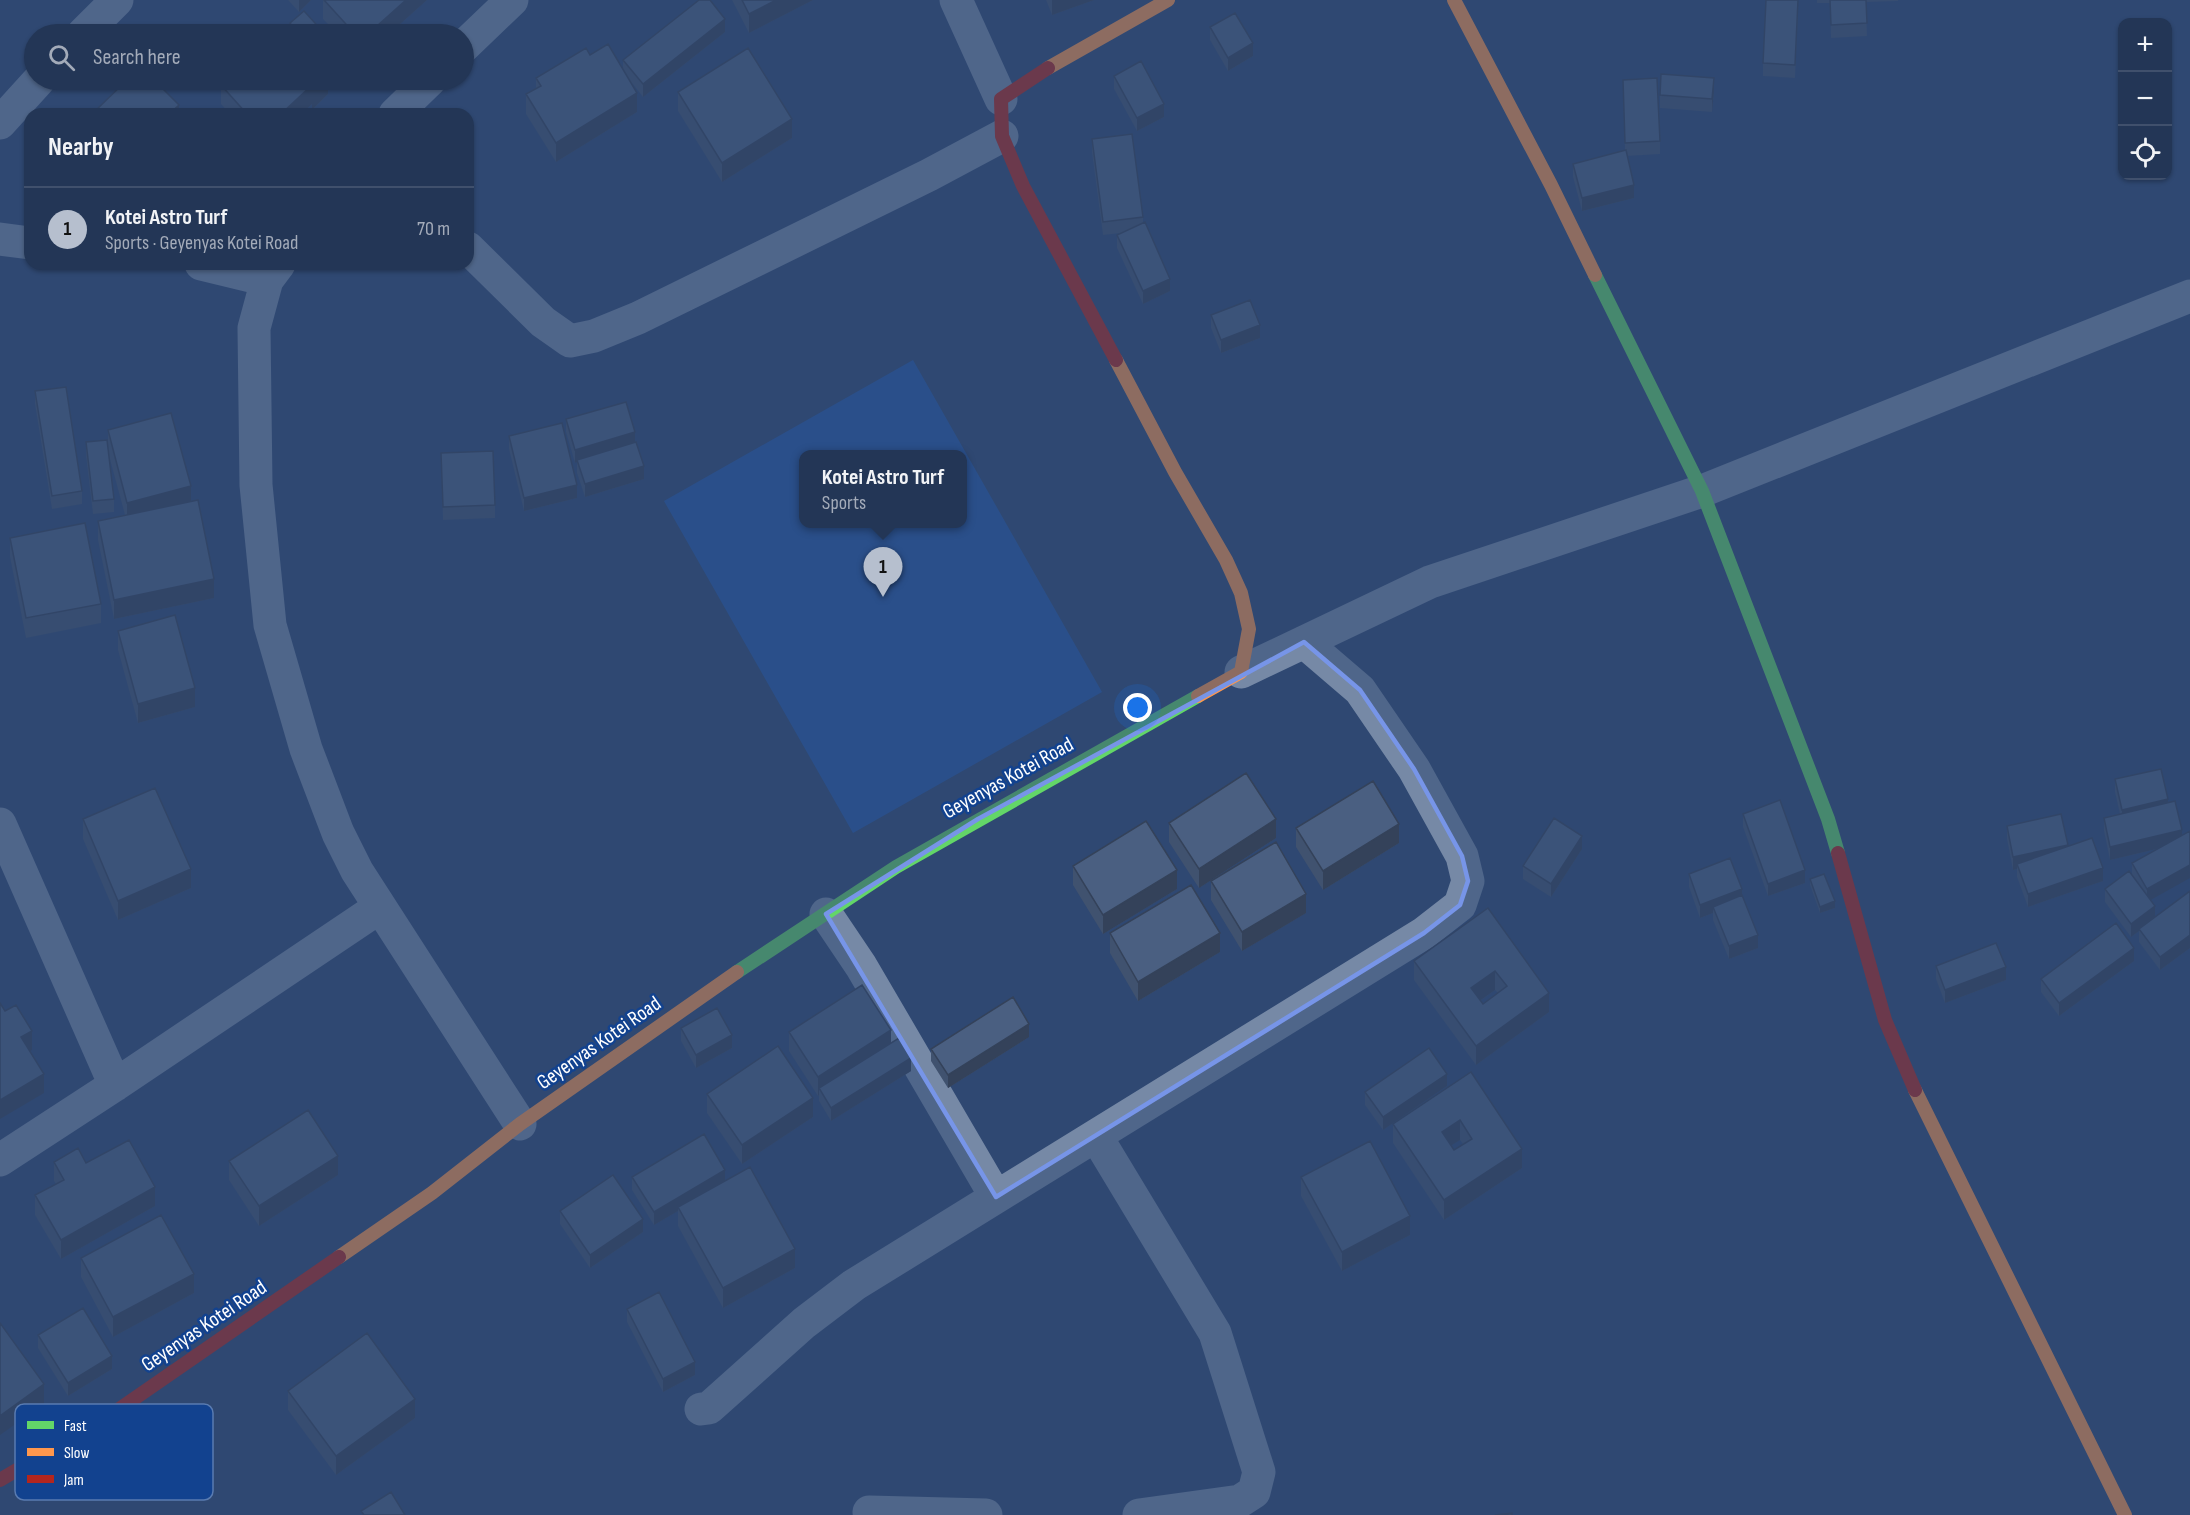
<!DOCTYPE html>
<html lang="en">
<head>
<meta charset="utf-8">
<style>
	body { margin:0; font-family:"Sofia Sans Condensed",sans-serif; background:#2f4160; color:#f1f3f6 }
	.controls { position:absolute; right:18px; top:18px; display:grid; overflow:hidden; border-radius:12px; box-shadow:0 2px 4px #0004 }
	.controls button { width:54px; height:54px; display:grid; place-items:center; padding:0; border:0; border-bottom:2px solid #40506c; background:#233656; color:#f1f3f6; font:30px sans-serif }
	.you { position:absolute; left:1138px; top:708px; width:21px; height:21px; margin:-15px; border:4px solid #fff; border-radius:50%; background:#1a73e8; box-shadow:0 0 0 9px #1a73e833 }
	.badge { display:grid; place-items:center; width:39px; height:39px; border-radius:50%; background:#b6bfce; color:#111; font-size:20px; font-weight:700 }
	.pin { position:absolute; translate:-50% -50px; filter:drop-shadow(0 2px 3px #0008) }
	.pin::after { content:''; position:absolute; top:32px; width:21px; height:18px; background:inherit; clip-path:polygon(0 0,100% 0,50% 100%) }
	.popup { position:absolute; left:799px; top:450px; width:168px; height:78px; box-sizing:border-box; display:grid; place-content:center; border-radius:12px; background:#233656; filter:drop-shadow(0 2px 4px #0005); font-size:20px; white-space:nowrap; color:#a3abb9 }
	.popup b { font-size:22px; color:#f1f3f6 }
	.popup::after { content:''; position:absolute; left:50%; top:100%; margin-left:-12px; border:12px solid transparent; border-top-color:#233656 }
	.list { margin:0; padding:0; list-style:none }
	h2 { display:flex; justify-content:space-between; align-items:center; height:78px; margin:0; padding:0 24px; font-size:26px }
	h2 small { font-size:20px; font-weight:400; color:#a3abb9 }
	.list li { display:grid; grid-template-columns:39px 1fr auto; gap:18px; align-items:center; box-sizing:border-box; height:84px; padding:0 24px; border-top:2px solid #40506c }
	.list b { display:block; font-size:22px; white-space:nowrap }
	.list p { margin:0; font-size:20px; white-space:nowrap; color:#a3abb9 }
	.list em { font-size:20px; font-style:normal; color:#a3abb9 }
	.icon { flex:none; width:33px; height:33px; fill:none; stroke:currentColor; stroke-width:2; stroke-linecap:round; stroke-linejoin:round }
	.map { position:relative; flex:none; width:2190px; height:1515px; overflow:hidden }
	.search { position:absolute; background:#233656; box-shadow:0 2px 4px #0004; left:24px; top:24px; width:450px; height:66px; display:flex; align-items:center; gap:15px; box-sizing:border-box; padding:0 21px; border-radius:33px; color:#a3abb9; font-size:22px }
	.panel { position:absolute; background:#233656; box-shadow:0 2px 4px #0004; left:24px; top:108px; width:450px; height:162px; border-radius:18px }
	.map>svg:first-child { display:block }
	.green { fill:#2558a7; fill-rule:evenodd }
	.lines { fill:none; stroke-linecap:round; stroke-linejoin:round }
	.street { stroke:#7689a6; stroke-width:33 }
	.fast { stroke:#63d668; stroke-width:14 }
	.slow { stroke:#ff974d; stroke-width:14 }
	.jam { stroke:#b3261e; stroke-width:14 }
	.wall { fill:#40526f; fill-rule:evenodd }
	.shaded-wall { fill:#34425a }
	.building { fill:#4a5f81; stroke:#34425a; stroke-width:1.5; fill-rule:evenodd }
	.marked { fill:none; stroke:#7795e8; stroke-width:4.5; stroke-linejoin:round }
	.labels { text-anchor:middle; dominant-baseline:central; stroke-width:5; stroke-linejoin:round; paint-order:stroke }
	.street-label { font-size:21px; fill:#fff; stroke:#12428f }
	.key { fill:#12428f; stroke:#597bb1; stroke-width:1.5 }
	.key-label { font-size:16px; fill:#fff }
</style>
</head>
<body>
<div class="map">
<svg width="2190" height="1515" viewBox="0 0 2190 1515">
	<rect width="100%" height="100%" fill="#2f4872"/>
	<path class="green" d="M913,360l189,332 -249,141 -189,-332zM804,454h158v70h-158z"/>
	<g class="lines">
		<path class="street" d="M956,0l45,99
			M83,34l34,-34
			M464,46l48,-46
			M395,114l35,-34
			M0,123l39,-43
			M0,239l30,4
			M468,248l75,74 27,19 24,-5 44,-18 291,-143 73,-39
			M201,264l66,16
			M279,264l-12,16 -13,48 2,157 14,140 36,124 32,84 19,38 163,253
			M1241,672l189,-90 272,-91 488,-195
			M0,824l115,261
			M826,914l35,52 135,231
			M1096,1136l119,197 44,139 -5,20 -14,9 -101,14
			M0,1160l115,-75 265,-178
			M701,1409l8,-1 95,-85 50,-38 570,-352 36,-28 8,-24 -6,-25 -48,-87 -54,-79 -56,-48
			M869,1512l117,3"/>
		<path class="fast" d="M1595,275l107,216 126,328 10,34
			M737,972l159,-105 302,-171"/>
		<path class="slow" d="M1454,0l97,185 44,90
			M1048,68l120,-68
			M1116,360l59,112 51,88 15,33 8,36 -8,43 -43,24
			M1915,1090l210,425
			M339,1257l93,-64 88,-69 217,-152"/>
		<path class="jam" d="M1048,68l-47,31 1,37 21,50 93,174
			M1838,853l47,167 30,70
			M0,1480l115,-68 224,-155"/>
	</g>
	<path class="wall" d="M288,0h23l-12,12z
		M323,0h104l-38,34h-51l-15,-15z
		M732,0h81l-64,33z
		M1046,0h48l-42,15z
		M1817,0h81v1l-32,1 1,34 -36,2 -1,-35h-13z
		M1798,13l-3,65 -32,-2v-13z
		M290,23l35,11h-35z
		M1210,27l43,29 -25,15 -18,-31z
		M725,32l-82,65 -11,-14 5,29 -81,50 -30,-48v-20l10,-6v-10l54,-23 33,15v-10z
		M1114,76l50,41 -27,14 -23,-42z
		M328,80v14l-16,16v-6l-11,10h-71l-9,-10v-19z
		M1623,80l37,61v13l-33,2 7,42 -52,13 -9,-34v-13l52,-14z
		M1714,91l-2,21 -52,-4v-13z
		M678,92l114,46 -70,44 -44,-71z
		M1092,139l51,78v6l27,68 -27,13 -26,-56v-13l4,-2 -18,2 -11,-83z
		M1211,315l49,23 -39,15 -10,-25z
		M35,391l47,100v13l-30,5 -17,-105z
		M566,419l69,23 9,37 -59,18 -8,-24v-11l-2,1 -9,-31z
		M108,430l83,71 23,97 -100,21 -16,-79v-19l27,-6 -17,-63 6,47v13l-21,2 -7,-59v-13l22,3z
		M509,436l68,62 -53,13 -15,-62z
		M441,453l54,52v13l-52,2z
		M10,538l91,66v19l-75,15 -16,-81z
		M118,631l77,76 -57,16 -20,-73z
		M2115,779l53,20 -17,101 4,17 35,-26v57l-30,22 -21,-28v-11l-8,6 -26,-35v-13l27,-14v-12l25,-14 -47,11 -6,-29v-13l16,-4 -5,-22z
		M1743,814l62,69 -37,13 -25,-69z
		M83,819l108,69 -73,32 -35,-81z
		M1169,823l107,15 -77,50 -30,-46z
		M2007,826l61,20 35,35 -75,26 -11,-30v-8l-4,1 -6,-31z
		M1296,828l103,15 -76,47 -27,-43z
		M1582,849l-31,48 -28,-18v-13z
		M1073,866l104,23 -74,45 -30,-49z
		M1689,874l53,22 16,52 -29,11 -16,-39v-7l-13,5 -11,-31z
		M1810,879l25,29 -15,5 -10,-28z
		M1211,881l95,32 -64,38 -31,-51z
		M1488,908l61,104 -73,53 -62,-85v-19zM1495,990l3,3 -15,11 -3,-3z
		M1110,933l110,19 -82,49 -28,-48z
		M2134,961l-75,55 -18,-24v-13z
		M1936,966l70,14 -61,23 -9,-24z
		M681,1028l51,20 -36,20 -15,-27z
		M789,1032l102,11 20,28 -80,50 -12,-20v-6l-1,1 -29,-45z
		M1029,1037l-81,51 -17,-27v-12z
		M1471,1072l51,96 -78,52 -51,-77v-19zM1460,1140l3,4 -9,6 -3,-5z
		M1447,1086l-64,44 -18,-25v-13z
		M707,1094l106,23 -71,47 -35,-51z
		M229,1161l109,14 -79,51 -30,-46z
		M54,1162l32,1 69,43 -94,53 -26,-44v-20l21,-11 -2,-3z
		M632,1177l93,3 70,88 -72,40 -45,-82v-15l-24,14 -22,-35z
		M1301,1177l109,58 -68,36 -41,-75z
		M560,1211l83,21 -53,36 -30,-44z
		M81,1258l113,35 -81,44 -32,-60z
		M627,1309l68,66 -32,17 -36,-70z
		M38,1335l74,34 -44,27 -30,-48z
		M288,1391l127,27 -79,57 -48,-65z"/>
	<path class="shaded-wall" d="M299,0h12l-12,12z
		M406,0h21l-38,34h-21z
		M776,0h37l-64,33v-19z
		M1052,0h42l-42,15z
		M725,19v13l-82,65v-13z
		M1253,43v13l-25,15v-13z
		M1714,78v13l-2,21v-13z
		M324,80h4v14l-16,16v-19z
		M312,85v19l-11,10h-20z
		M637,93v19l-81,50v-19z
		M1164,104v13l-27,14v-13z
		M179,105v9h-10z
		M792,119v19l-70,44v-19z
		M1634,185v13l-52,13v-13z
		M1170,279v12l-27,13v-13z
		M1260,325v13l-39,15v-13z
		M635,432v13l-58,15v2l-2,1v-13z
		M644,466v13l-59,18v-13z
		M577,485v13l-53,13v-13z
		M191,486v19l-64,18v-20z
		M214,579v19l-100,21v-19z
		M195,688v19l-57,16v-19z
		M2168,799v13l-46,11v-13z
		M1276,819v19l-77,50v-19z
		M1399,824v19l-76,47v-19z
		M2182,830v13l-72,17v-13z
		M1582,836v13l-31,48v-13z
		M2068,845v13l-51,6v5l-4,1v-13z
		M2190,865v13l-43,24v-13z
		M2103,868v13l-75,26v-13z
		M191,869v19l-73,32v-19z
		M1177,870v19l-74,45v-19z
		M1805,870v13l-37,13v-12z
		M1742,889v13l-29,5v6l-13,5v-13z
		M1306,894v19l-64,38v-19z
		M1835,901v7l-15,5v-6z
		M2155,906v13l-24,18v-13z
		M1220,933v19l-82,49v-19z
		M1758,935v13l-29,11v-13z
		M2190,935v13l-30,22v-13z
		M2134,948v13l-75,55v-13z
		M2006,967v13l-61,23v-13z
		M1495,971v19l-24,17v-19z
		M1549,993v19l-73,53v-19z
		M1029,1024v13l-81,51v-13z
		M891,1030v19l-72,39v7l-1,1v-19z
		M32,1031v19l-11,6v-19z
		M732,1035v13l-36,20v-13z
		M911,1058v13l-80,50v-13z
		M44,1074v19l-44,26v-19z
		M1447,1074v12l-64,44v-13z
		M813,1098v19l-71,47v-19z
		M1460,1120v20l-18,11v-19z
		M1522,1149v19l-78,52v-20z
		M338,1156v19l-79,51v-20z
		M725,1170v13l-47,24v4l-24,14v-13z
		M155,1187v19l-94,53v-19z
		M1410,1216v19l-68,36v-19z
		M643,1219v13l-53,36v-13z
		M795,1249v19l-72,40v-20z
		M194,1274v19l-81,44v-20z
		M112,1356v13l-44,27v-13z
		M695,1362v13l-32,17v-13z
		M44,1384v20l-44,31v-19z
		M415,1399v19l-79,57v-19z"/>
	<path class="building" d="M324,0h82l-38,34h-13z
		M699,0h11l15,19 -82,65 -20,-24z
		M742,0h34l-27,14z
		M1766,0h32l-3,65 -32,-2z
		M1830,0h36l1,23 -36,2z
		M304,11l21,23h-26l-9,-11z
		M1235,13l18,30 -25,15 -18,-31z
		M608,44l29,49 -81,50 -30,-49 15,-8 -5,-8 50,-30 4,7z
		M748,48l44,71 -70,44 -44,-71z
		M1141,61l23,43 -27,14 -23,-42z
		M1661,74l53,4 -2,21 -52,-4z
		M1657,78l3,63 -35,2 -2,-63z
		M127,80h27l25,25 -10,9h-77z
		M228,80h96l-12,11v-6l-31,29h-7l-4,-3 -5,3h-18l-26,-29z
		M1132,134l11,83 -40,5 -11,-83z
		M1626,150l8,35 -52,13 -9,-34z
		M1145,222l25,57 -27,12 -26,-56z
		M1250,300l10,25 -39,15 -10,-25z
		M66,387l16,104 -30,5 -17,-105z
		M626,402l9,30 -60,18 -9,-31z
		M171,413l20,73 -64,17 -19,-73z
		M562,423l15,62 -53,13 -15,-62z
		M107,440l7,59 -21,2 -7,-59z
		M636,442l8,24 -59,18 -8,-24z
		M493,451l2,54 -52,2 -2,-54z
		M198,500l16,79 -100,21 -16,-79z
		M85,523l16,81 -75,14 -16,-80z
		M175,615l20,73 -57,16 -20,-73z
		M2161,769l7,30 -46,11 -7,-31z
		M1246,773l30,46 -77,50 -30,-46z
		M1373,781l26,43 -76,47 -27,-43z
		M155,788l36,81 -73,32 -35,-82z
		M1780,800l25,70 -37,14 -25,-70z
		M2175,801l7,29 -72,17 -6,-29z
		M2061,814l7,31 -55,12 -6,-31z
		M1554,818l28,18 -31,48 -28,-18z
		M1146,821l31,49 -74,45 -30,-49z
		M2190,831v34l-43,24 -15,-26z
		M2092,838l11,30 -75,26 -11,-30z
		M1276,842l30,52 -64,38 -31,-51z
		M1730,858l12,31 -42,16 -11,-31z
		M2129,871l26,35 -24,18 -26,-35z
		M1824,874l11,27 -15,6 -10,-28z
		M1191,885l29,48 -82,49 -28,-49z
		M2190,891v44l-30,22 -21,-28z
		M1742,895l16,40 -29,11 -16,-39z
		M1488,908l61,85 -73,53 -62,-85zM1495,971l12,15 -24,18 -12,-16z
		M2116,923l18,25 -75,55 -18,-24z
		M1996,943l10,24 -61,23 -9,-24z
		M862,985l29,45 -73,47 -29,-45z
		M1013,997l16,27 -81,51 -17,-26z
		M0,1003l5,8 11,-6 16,26 -11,6 23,37 -44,26z
		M717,1008l15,27 -36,20 -15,-27z
		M899,1038l12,20 -80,50 -12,-20z
		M778,1046l35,52 -71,47 -35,-51z
		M1429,1048l18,26 -64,43 -18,-25z
		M1471,1072l51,77 -78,51 -51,-76zM1460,1120l12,19 -18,11 -12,-18z
		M308,1110l30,46 -79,50 -30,-45z
		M704,1134l21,36 -71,42 -22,-35z
		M129,1140l26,47 -94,53 -26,-45 29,-15 -10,-18 24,-14 8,15z
		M1370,1141l40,75 -68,36 -41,-75z
		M750,1167l45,82 -72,39 -45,-81z
		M613,1175l30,44 -53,36 -30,-44z
		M161,1215l33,59 -81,43 -32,-59z
		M659,1292l36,70 -32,17 -36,-70z
		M83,1308l29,48 -44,27 -30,-48z
		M0,1323l44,61 -44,32z
		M367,1333l48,66 -79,57 -48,-65z
		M391,1492l14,23h-41l-3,-4z
		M1512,1513v2h-17z"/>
	<path d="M0 0H2190V1515H0ZM1304,642l56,48 54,79 48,87 6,25 -8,24 -36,28 -428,264 -170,-283 152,-95z" fill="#2f4872" fill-opacity=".55" fill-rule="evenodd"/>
	<path class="marked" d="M1304,642l56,48 54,79 48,87 6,25 -8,24 -36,28 -428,264 -170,-283 152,-95z"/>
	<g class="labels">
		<g class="street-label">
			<text transform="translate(1008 778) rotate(-29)">Geyenyas Kotei Road</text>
			<text transform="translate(599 1043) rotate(-35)">Geyenyas Kotei Road</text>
			<text transform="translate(204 1326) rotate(-34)">Geyenyas Kotei Road</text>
		</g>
	</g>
	<rect x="15" y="1404" width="198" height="96" rx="9" class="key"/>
	<rect x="27" y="1421" width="27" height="8" fill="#63d668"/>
	<rect x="27" y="1448" width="27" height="8" fill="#ff974d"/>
	<rect x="27" y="1475" width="27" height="8" fill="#b3261e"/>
	<g class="key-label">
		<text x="64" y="1431">Fast</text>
		<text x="64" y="1458">Slow</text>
		<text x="64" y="1485">Jam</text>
	</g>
</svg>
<div class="controls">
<button>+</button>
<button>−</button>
<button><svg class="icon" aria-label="locate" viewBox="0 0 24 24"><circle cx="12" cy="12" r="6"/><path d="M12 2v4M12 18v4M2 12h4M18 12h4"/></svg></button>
</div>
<div class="you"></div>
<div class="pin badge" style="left:883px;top:597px">1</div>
<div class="popup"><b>Kotei Astro Turf</b>Sports</div>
<div class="search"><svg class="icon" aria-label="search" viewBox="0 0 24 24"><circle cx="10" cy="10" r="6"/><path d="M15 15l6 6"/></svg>Search here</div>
<section class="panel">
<h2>Nearby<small></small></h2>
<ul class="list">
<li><span class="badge">1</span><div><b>Kotei Astro Turf</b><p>Sports · Geyenyas Kotei Road</p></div><em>70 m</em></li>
</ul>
</section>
</div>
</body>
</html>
